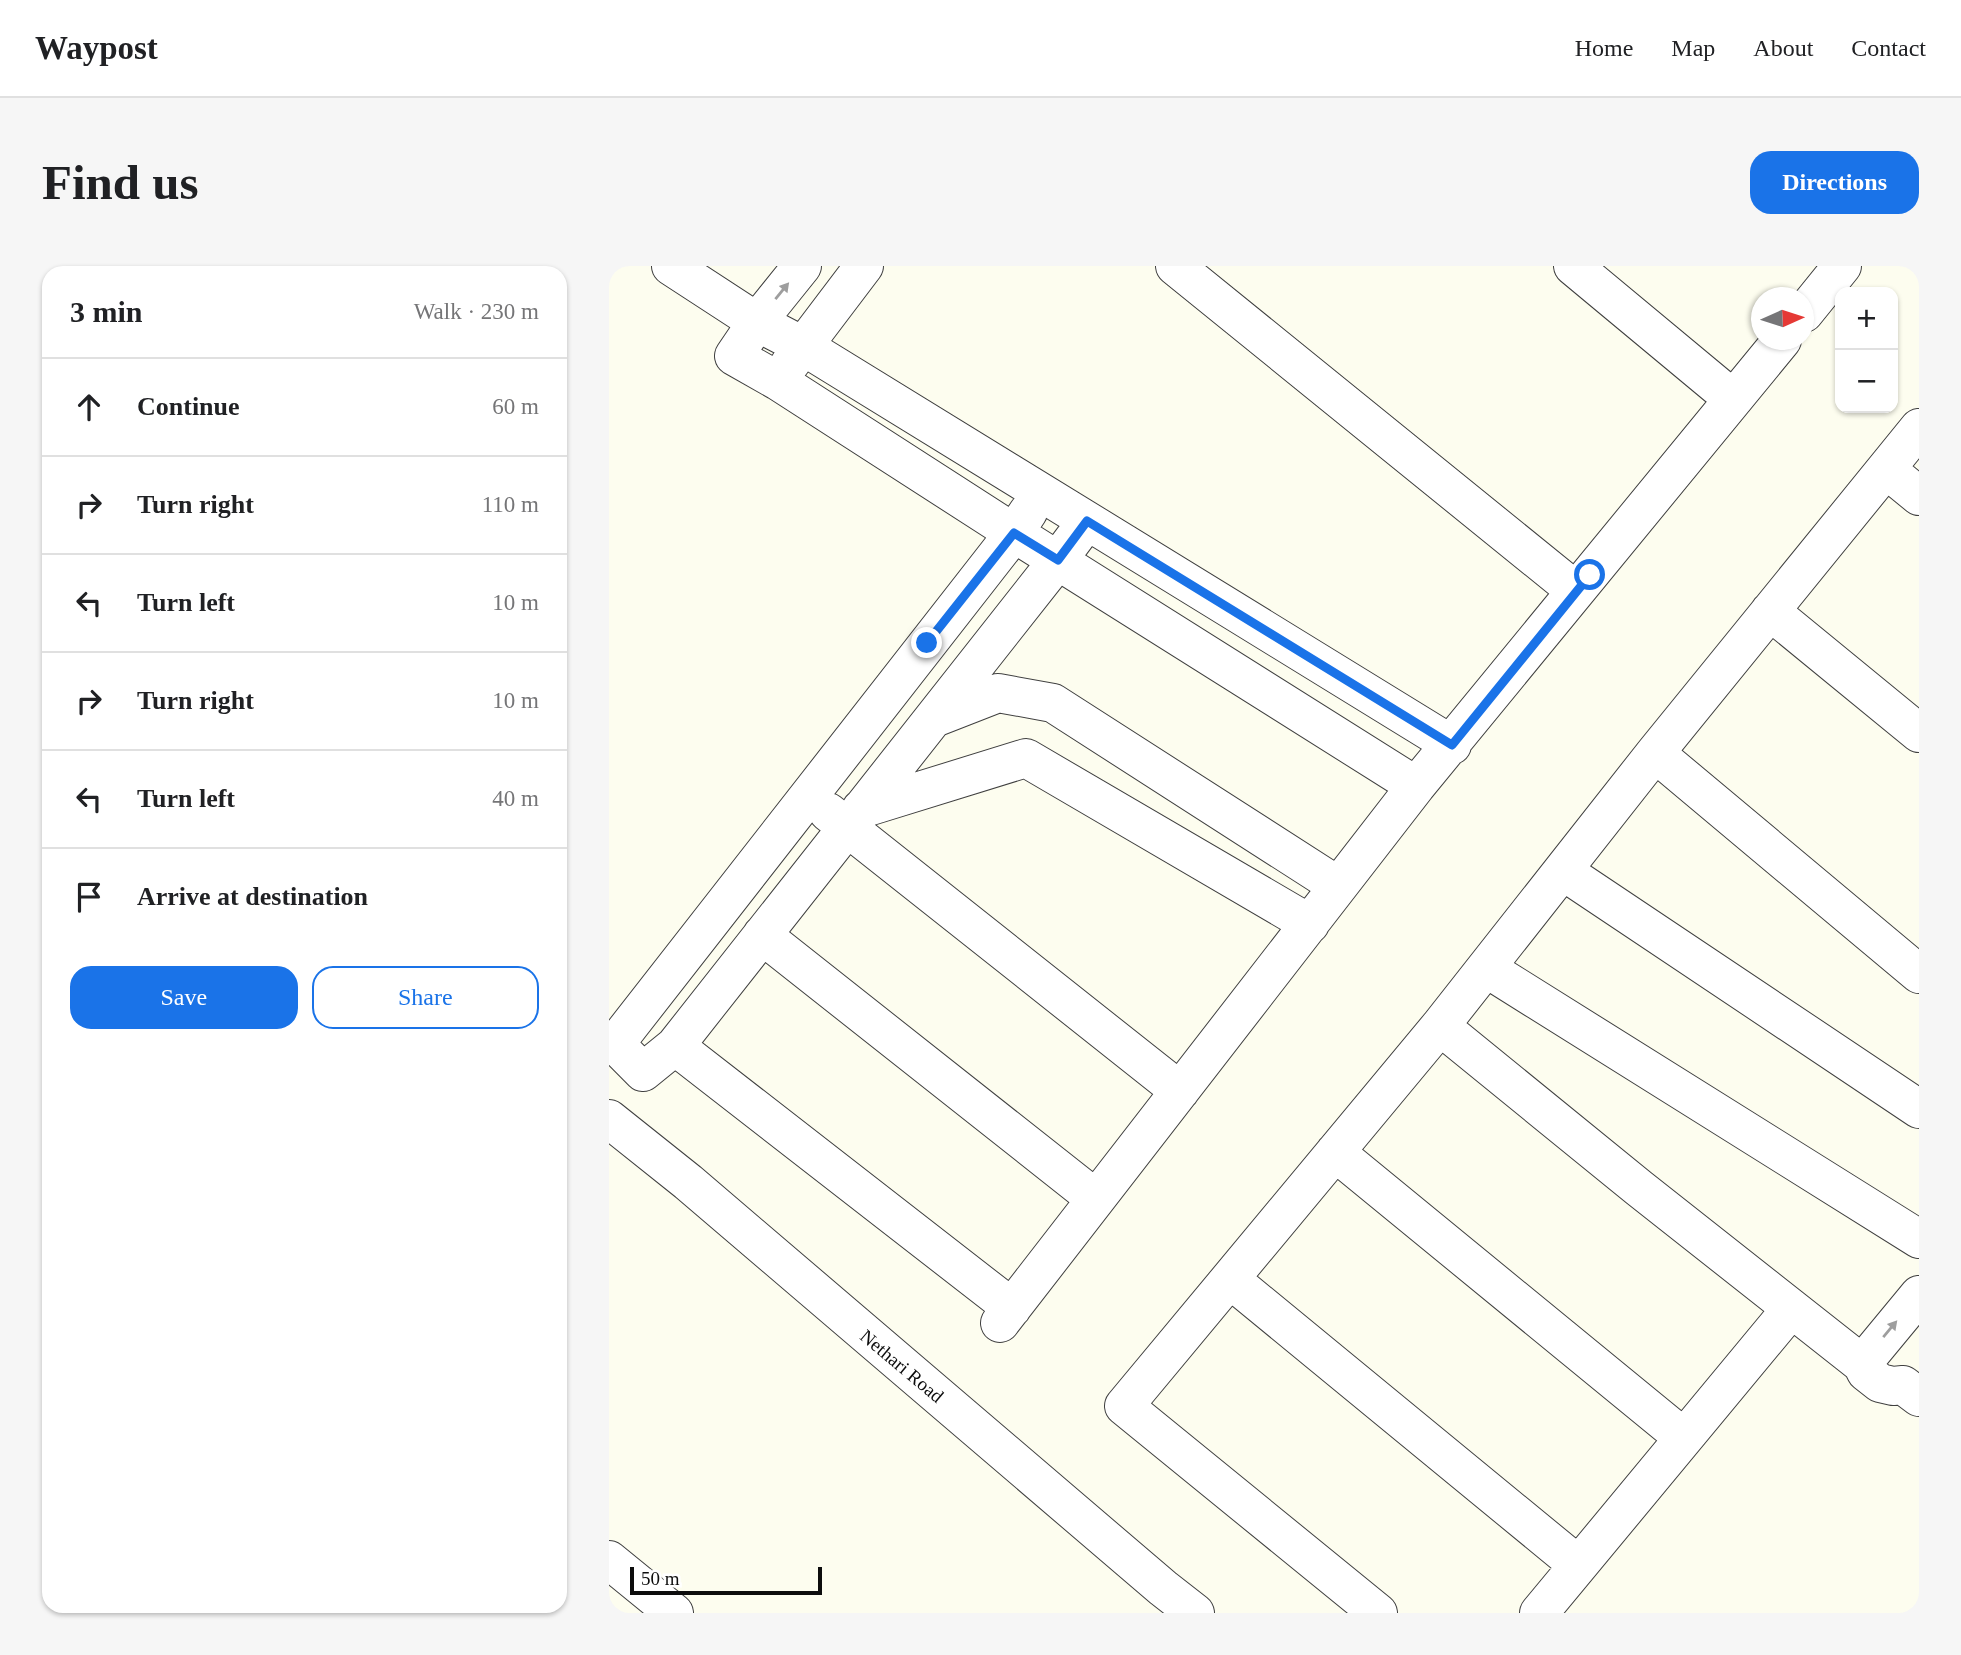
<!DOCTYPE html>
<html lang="en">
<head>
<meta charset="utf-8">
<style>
	body { margin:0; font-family:"Times New Roman",serif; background:#f6f6f6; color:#202124 }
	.controls { position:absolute; right:21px; top:21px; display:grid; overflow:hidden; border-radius:14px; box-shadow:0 2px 5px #0004 }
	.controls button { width:63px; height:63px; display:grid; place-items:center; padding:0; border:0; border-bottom:2px solid #e0e0e0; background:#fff; color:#202124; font:35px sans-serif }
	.compass { position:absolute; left:1142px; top:21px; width:63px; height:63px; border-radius:50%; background:#fff; box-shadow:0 2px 5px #0004; rotate:87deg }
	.scale { position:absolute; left:21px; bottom:18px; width:192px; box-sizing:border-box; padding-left:7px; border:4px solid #0d0d0d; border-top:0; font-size:19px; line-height:24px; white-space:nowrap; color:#0d0d0d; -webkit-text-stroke:5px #fff; paint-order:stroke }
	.stop { position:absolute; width:21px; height:21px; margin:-16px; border:5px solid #1a73e8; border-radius:50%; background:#fff }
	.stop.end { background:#1a73e8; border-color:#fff; box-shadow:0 2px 7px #0008 }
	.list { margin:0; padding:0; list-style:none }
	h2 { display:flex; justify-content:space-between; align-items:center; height:91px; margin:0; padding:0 28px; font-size:30px }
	h2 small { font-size:23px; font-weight:400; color:#757577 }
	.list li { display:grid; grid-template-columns:46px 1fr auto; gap:21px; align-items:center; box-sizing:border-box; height:98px; padding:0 28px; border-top:2px solid #e0e0e0 }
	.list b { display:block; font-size:26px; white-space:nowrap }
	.list em { font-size:23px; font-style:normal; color:#757577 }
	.actions { display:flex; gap:14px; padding:21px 28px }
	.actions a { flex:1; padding:16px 0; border:2px solid #1a73e8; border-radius:21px; text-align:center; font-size:24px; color:#1a73e8 }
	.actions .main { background:#1a73e8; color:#fff }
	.icon { flex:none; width:38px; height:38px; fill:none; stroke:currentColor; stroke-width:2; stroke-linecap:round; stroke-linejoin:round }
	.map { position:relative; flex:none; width:1310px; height:1347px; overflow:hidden; border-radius:21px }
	header { display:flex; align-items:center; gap:42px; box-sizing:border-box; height:98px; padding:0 35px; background:#fff; border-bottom:2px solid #e0e0e0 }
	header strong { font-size:33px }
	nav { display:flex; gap:38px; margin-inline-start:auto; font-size:24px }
	.intro { display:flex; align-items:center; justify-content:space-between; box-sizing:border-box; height:168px; padding:0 42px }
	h1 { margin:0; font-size:49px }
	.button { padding:18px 32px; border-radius:21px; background:#1a73e8; color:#fff; font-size:24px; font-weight:700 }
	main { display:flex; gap:42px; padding:0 42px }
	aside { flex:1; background:#fff; border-radius:21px; box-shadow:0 2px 5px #0004 }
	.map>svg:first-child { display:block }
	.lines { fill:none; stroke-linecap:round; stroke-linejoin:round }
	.minor-casing { stroke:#404040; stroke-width:40 }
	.minor { stroke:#fff; stroke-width:38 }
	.oneway { fill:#9e9e9e }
	.route { stroke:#1a73e8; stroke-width:9 }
	.labels { text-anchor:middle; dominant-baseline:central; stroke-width:7; stroke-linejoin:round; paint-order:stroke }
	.street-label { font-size:19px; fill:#0d0d0d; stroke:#fff }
</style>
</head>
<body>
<header>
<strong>Waypost</strong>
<nav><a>Home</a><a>Map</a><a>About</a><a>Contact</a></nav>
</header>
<div class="intro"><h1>Find us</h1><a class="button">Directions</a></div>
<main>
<aside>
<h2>3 min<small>Walk · 230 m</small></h2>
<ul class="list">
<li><svg class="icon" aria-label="ahead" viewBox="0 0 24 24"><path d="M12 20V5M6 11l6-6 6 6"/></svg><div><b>Continue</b></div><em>60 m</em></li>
<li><svg class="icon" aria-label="right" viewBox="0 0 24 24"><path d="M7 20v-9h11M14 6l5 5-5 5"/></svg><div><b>Turn right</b></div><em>110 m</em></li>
<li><svg class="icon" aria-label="left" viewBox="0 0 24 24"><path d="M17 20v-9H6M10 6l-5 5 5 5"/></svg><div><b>Turn left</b></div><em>10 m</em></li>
<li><svg class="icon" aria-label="right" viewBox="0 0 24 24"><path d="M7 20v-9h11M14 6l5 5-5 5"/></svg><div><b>Turn right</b></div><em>10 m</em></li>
<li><svg class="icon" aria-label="left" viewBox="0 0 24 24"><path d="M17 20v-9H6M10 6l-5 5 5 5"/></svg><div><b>Turn left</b></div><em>40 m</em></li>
<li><svg class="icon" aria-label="arrive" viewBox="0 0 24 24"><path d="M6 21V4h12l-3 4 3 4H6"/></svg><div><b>Arrive at destination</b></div></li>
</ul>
<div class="actions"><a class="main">Save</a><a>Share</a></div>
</aside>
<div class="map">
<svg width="1310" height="1347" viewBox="0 0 1310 1347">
	<rect width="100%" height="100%" fill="#fdfdef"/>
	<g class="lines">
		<g class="minor-casing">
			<path id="minor" d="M62,0l86,56 46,24 649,399
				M193,0l-45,56 -23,34 44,25 236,152 402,253
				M566,0l401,325
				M964,0l160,133
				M1195,47l38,-47
				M180,99l75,-99
				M1310,162l-264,325 -215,273 199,162 223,176 4,8 14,11 13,3 10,-1 16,12
				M1277,203l33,27
				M1161,345l149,122
				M325,452l64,-25 55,10 285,183
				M1046,487l264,221
				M252,543l165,-51 284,166
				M219,546l352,279
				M954,605l356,238
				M153,669l334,264
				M877,702l433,271
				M66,780l-32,26 -28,-28 399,-511 14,-21
				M0,853l79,63 475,406 32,25
				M726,886l349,286
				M621,1013l348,286
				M403,1042l-337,-262 383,-486 29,-39
				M391,1057l416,-537 366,-446
				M1253,1098l57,-69
				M0,1294l65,53
				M769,1347l-254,-207 316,-380
				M930,1347l252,-304"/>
		</g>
		<use href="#minor" class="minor"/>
	</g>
	<defs><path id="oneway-solid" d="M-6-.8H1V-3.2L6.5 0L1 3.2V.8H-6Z" transform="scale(1.75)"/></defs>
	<g class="oneway">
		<use href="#oneway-solid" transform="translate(173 25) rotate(-51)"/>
		<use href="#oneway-solid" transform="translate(1281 1063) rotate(-50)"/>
	</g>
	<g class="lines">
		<path class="route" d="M318,377l87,-110 44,27 29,-39 365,224 138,-170"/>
	</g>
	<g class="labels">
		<g class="street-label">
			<text transform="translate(293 1100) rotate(40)">Nethari Road</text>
		</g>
	</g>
</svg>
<div class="controls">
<button>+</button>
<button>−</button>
</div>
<svg class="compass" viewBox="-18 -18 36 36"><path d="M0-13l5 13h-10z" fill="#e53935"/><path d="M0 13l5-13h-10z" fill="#757577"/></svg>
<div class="scale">50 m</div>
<div class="stop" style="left:981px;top:309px"></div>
<div class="stop end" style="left:318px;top:377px"></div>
</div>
</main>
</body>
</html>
